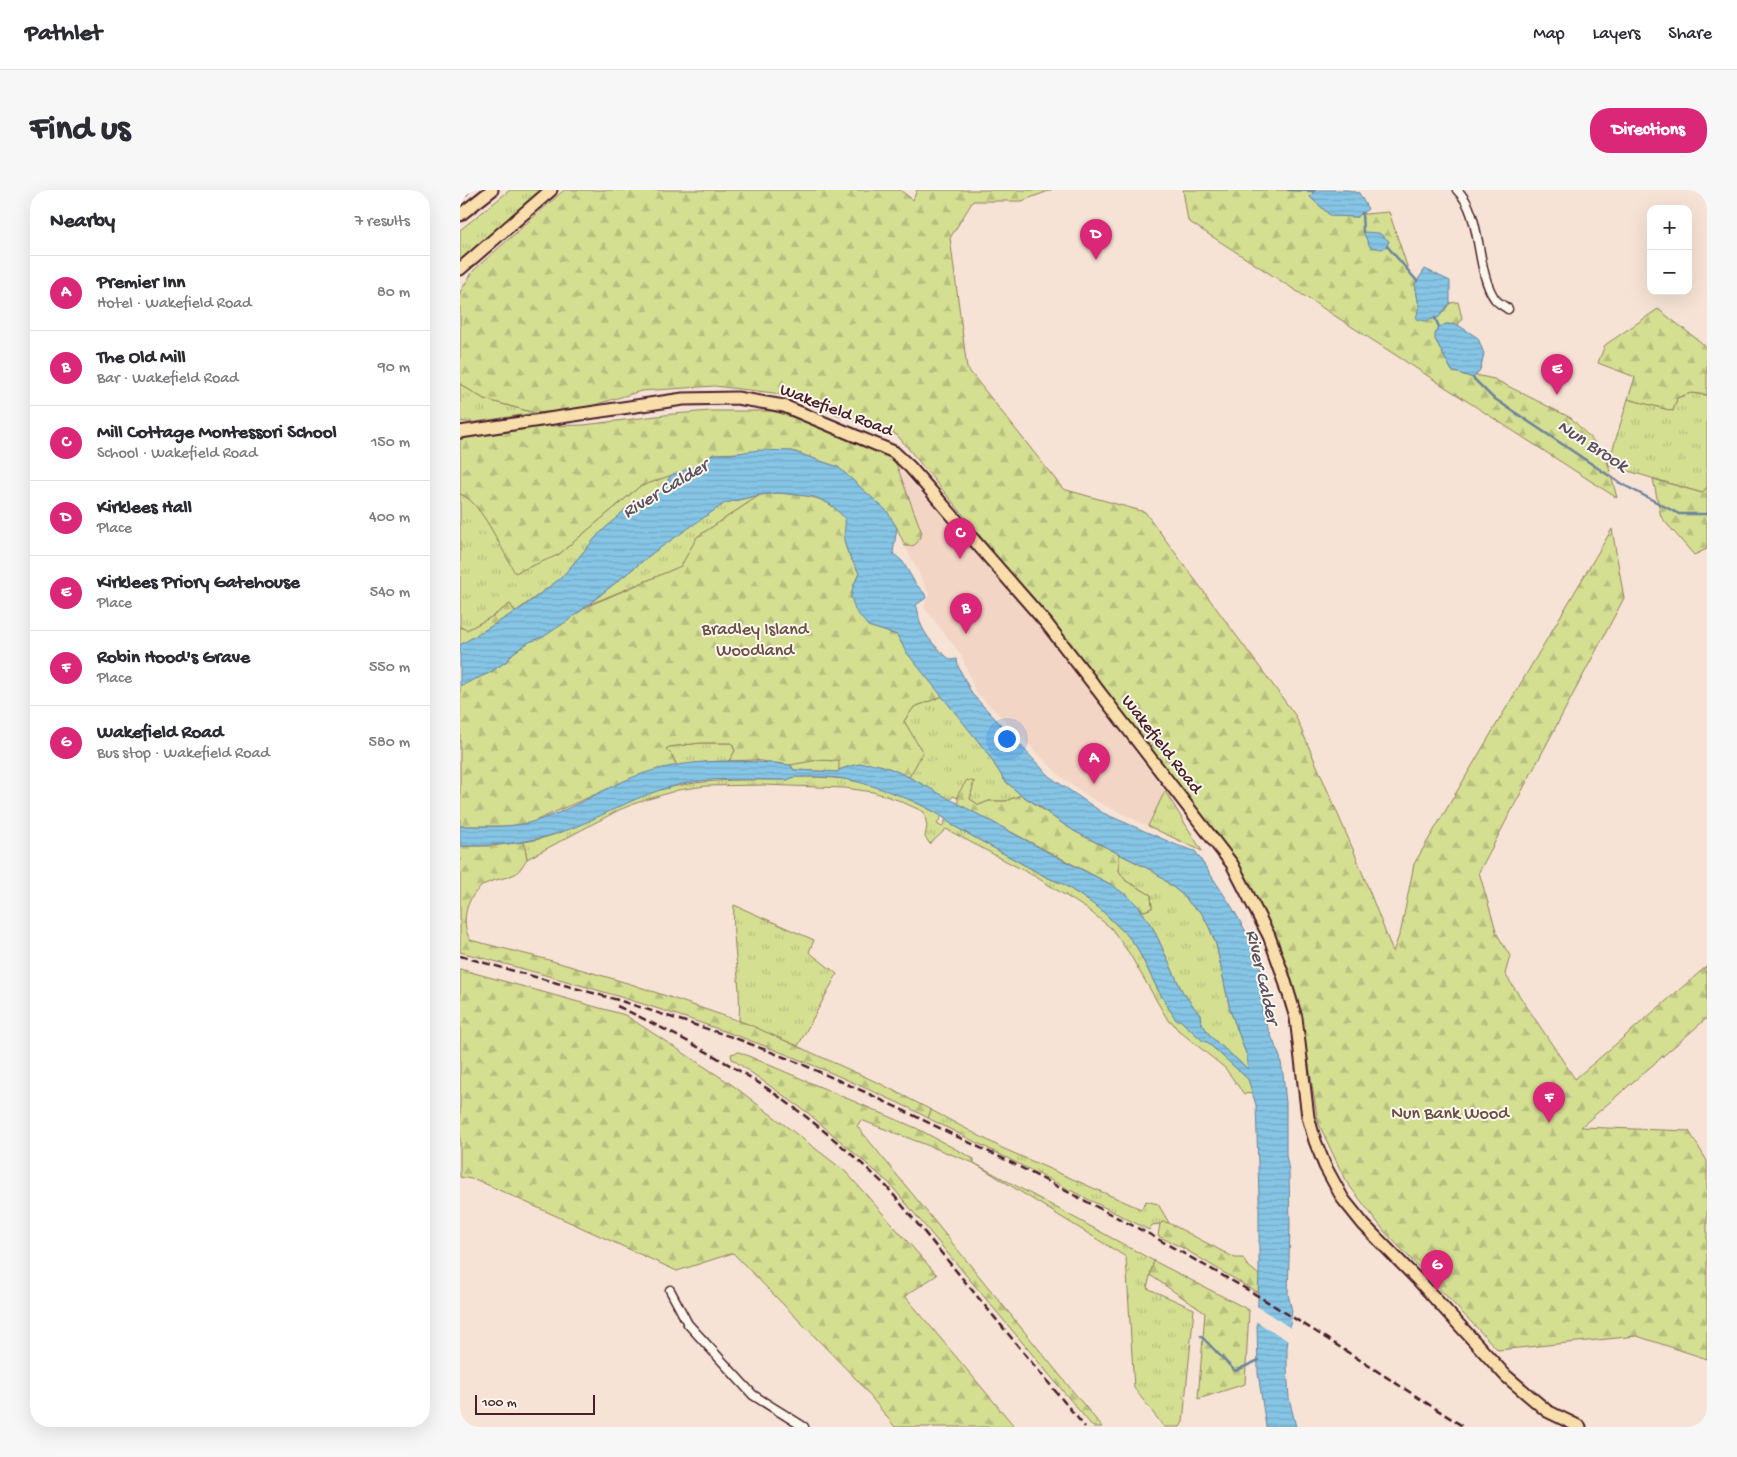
<!DOCTYPE html>
<html lang="en">
<head>
<meta charset="utf-8">
<style>
	body { margin:0; font-family:"Gochi Hand",sans-serif; background:#f7f7f7; color:#2b2b33 }
	.controls { position:absolute; right:15px; top:15px; display:grid; overflow:hidden; border-radius:10px; box-shadow:0 5px 20px #0002 }
	.controls button { width:45px; height:45px; display:grid; place-items:center; padding:0; border:0; border-bottom:1px solid #e1e1e2; background:#fff; color:#2b2b33; font:25px sans-serif }
	.scale { position:absolute; left:15px; bottom:12px; width:120px; box-sizing:border-box; padding-left:5px; border:2px solid #4a1f2b; border-top:0; font-size:14px; line-height:18px; white-space:nowrap; color:#4a1f2b; -webkit-text-stroke:4px #fbf7ec; paint-order:stroke }
	.you { position:absolute; left:546px; top:548px; width:18px; height:18px; margin:-12px; border:4px solid #fff; border-radius:50%; background:#1a73e8; box-shadow:0 0 0 8px #1a73e833 }
	.badge { display:grid; place-items:center; width:32px; height:32px; border-radius:50%; background:#db2777; color:#fff; font-size:16px; font-weight:700 }
	.pin { position:absolute; translate:-50% -41px; filter:drop-shadow(0 1px 2px #0008) }
	.pin::after { content:''; position:absolute; top:26px; width:18px; height:15px; background:inherit; clip-path:polygon(0 0,100% 0,50% 100%) }
	.list { margin:0; padding:0; list-style:none }
	h2 { display:flex; justify-content:space-between; align-items:center; height:65px; margin:0; padding:0 20px; font-size:21px }
	h2 small { font-size:16px; font-weight:400; color:#7c7c81 }
	.list li { display:grid; grid-template-columns:32px 1fr auto; gap:15px; align-items:center; box-sizing:border-box; height:75px; padding:0 20px; border-top:1px solid #e1e1e2 }
	.list b { display:block; font-size:19px; white-space:nowrap }
	.list p { margin:0; font-size:16px; white-space:nowrap; color:#7c7c81 }
	.list em { font-size:16px; font-style:normal; color:#7c7c81 }
	.map { position:relative; flex:none; width:1247px; height:1237px; overflow:hidden; border-radius:20px }
	header { display:flex; align-items:center; gap:30px; box-sizing:border-box; height:70px; padding:0 25px; background:#fff; border-bottom:1px solid #e1e1e2 }
	header strong { font-size:24px }
	nav { display:flex; gap:28px; margin-inline-start:auto; font-size:18px }
	.intro { display:flex; align-items:center; justify-content:space-between; box-sizing:border-box; height:120px; padding:0 30px }
	h1 { margin:0; font-size:35px }
	.button { padding:12px 22px; border-radius:20px; background:#db2777; color:#fff; font-size:18px; font-weight:700 }
	main { display:flex; gap:30px; padding:0 30px }
	aside { flex:1; background:#fff; border-radius:20px; box-shadow:0 5px 20px #0002 }
	.map>svg:first-child { display:block }
	.built { fill:#f2d5c4 }
	.grass { fill:url(#grass-tufts); stroke:#8f7f5e }
	.forest { fill:url(#forest-firs); stroke:#8f7f5e }
	.water { fill:url(#water-rules); stroke:#6d839b }
	.pier { fill:#f6e3d5 }
	.lines { fill:none; stroke-linecap:round; stroke-linejoin:round }
	.stream { stroke:#6d839b; stroke-width:2.5 }
	.minor-casing { stroke:#4a1f2b; stroke-width:11 }
	.highway-casing { stroke:#4a1f2b; stroke-width:15 }
	.minor { stroke:#fbf7ec; stroke-width:8 }
	.highway { stroke:#f8deab; stroke-width:11 }
	.rail { stroke:#4a1f2b; stroke-width:2.5; stroke-dasharray:8 4; stroke-linecap:butt }
	.labels { text-anchor:middle; dominant-baseline:central; stroke-width:4; stroke-linejoin:round; paint-order:stroke }
	.street-label { font-size:18px; fill:#4a1f2b; stroke:#fbf7ec }
	.park-label { font-size:18px; fill:#6c4f45; stroke:#fbf7ec }
	.water-label { font-size:19px; font-style:italic; fill:#5c5163; stroke:#fbf7ec }
</style>
</head>
<body>
<header>
<strong>Pathlet</strong>
<nav><a>Map</a><a>Layers</a><a>Share</a></nav>
</header>
<div class="intro"><h1>Find us</h1><a class="button">Directions</a></div>
<main>
<aside>
<h2>Nearby<small>7 results</small></h2>
<ul class="list">
<li><span class="badge">A</span><div><b>Premier Inn</b><p>Hotel · Wakefield Road</p></div><em>80 m</em></li>
<li><span class="badge">B</span><div><b>The Old Mill</b><p>Bar · Wakefield Road</p></div><em>90 m</em></li>
<li><span class="badge">C</span><div><b>Mill Cottage Montessori School</b><p>School · Wakefield Road</p></div><em>150 m</em></li>
<li><span class="badge">D</span><div><b>Kirklees Hall</b><p>Place</p></div><em>400 m</em></li>
<li><span class="badge">E</span><div><b>Kirklees Priory Gatehouse</b><p>Place</p></div><em>540 m</em></li>
<li><span class="badge">F</span><div><b>Robin Hood's Grave</b><p>Place</p></div><em>550 m</em></li>
<li><span class="badge">G</span><div><b>Wakefield Road</b><p>Bus stop · Wakefield Road</p></div><em>580 m</em></li>
</ul>
</aside>
<div class="map">
<svg width="1247" height="1237" viewBox="0 0 1247 1237">
	<defs>
		<pattern id="grass-tufts" width="24" height="20" patternUnits="userSpaceOnUse" patternTransform="scale(1.25)"><rect width="24" height="20" fill="#d4df92"/><path d="M3 7l-1-3M5 7V3M7 7l1-3M15 17l-1-3M17 17v-4M19 17l1-3" fill="none" stroke="#b8bf7e"/></pattern>
		<pattern id="forest-firs" width="22" height="20" patternUnits="userSpaceOnUse" patternTransform="scale(1.25)"><rect width="22" height="20" fill="#d4df92"/><path d="M5 1l3.5 6h-7zM16 11l3.5 6h-7z" fill="#b8bf7e"/></pattern>
		<pattern id="water-rules" width="6" height="5" patternUnits="userSpaceOnUse" patternTransform="scale(1.25)"><rect width="6" height="5" fill="#85c5e5"/><path d="M0 2.5h6" fill="none" stroke="#74a9c5"/></pattern>
	</defs>
	<rect width="100%" height="100%" fill="#f6e3d5"/>
	<filter id="ink" filterUnits="userSpaceOnUse"><feTurbulence type="fractalNoise" baseFrequency=".02" numOctaves="2"/><feDisplacementMap in="SourceGraphic" scale="10" xChannelSelector="R" yChannelSelector="G"/><feConvolveMatrix kernelMatrix="1 2 1 2 8 2 1 2 1" color-interpolation-filters="sRGB"/></filter>
	<g filter="url(#ink)">
		<path class="built" d="M437,276l137,152 131,173 -17,35 -52,-25 -33,-22 -88,-88 -13,-35 -38,-49 5,-13 -24,-48h7l10,-13z"/>
		<path class="grass" d="M50,0h33l-83,72v-32z
			M0,194l24,15 51,14 -59,9h-16z
			M1231,203l16,2v92l-5,6 -94,-28 20,-66 45,12 4,-13z
			M211,285l-9,15 -10,5 -15,5 -7,5 -33,31 -36,42 -46,34 -5,-8 -17,12 -26,14 -7,-3v-133c15,4 32,34 38,48l60,13 81,-68z
			M300,305l-63,42 -15,29 -94,39 66,-53 56,-40 15,-9z
			M483,506l43,55 19,30 16,14 -15,6h-17l-10,4 -9,-6 4,-18 -16,13v4l-5,-2 -3,4 -41,-23 13,-24 -18,-32 10,-14z
			M240,553h32l3,8 -6,10 -23,1 -29,4 -5,-11 -6,-6 3,-2z
			M358,570l22,1 -1,11 -45,-2 -4,-7z
			M334,587c17,0 34,0 50,2 35,5 68,21 98,37l-5,8 5,3 4,-8 6,6 94,52 17,7 36,24 28,27 9,11 22,44 18,29 4,1 23,21 4,1 41,37 5,14 -9,1 -19,-26 -47,-38 -7,-9 -2,1 -40,-69 -18,-25 -24,-19 -51,-32 -90,-48 -16,15 -5,-7 2,-11 -3,-14 -26,-12 -25,-8 -28,-4 -82,-3 -58,1 -27,4 -42,13 -17,7 -92,49 -3,-17c43,-6 77,-32 117,-46 50,-18 94,-16 146,-16z
			M705,601l37,60 -54,-25z
			M659,664l34,17 31,25 8,10 9,5 8,16 7,17 14,66 17,46 1,13 -37,-32 -10,-15 -1,-7 -18,-24 -28,-61 -15,-23 5,4 8,-3 -1,-13 -25,-14 -7,-10z
			M274,715l80,35 -5,12 28,22 -39,72 -59,-25c3,-39 -8,-78 -5,-116z
			M471,920l71,38 139,61 5,-8 12,3 11,19 -6,-1 -3,2 -8,1 -3,5 -221,-112z
			M514,973l180,98 -7,27 47,21 -11,113 -3,5h-16l-30,-39 -8,-131z"/>
		<path class="forest" d="M104,0h336l13,10 4,-10h134l-29,11h-49l-23,37 17,130 96,121 82,23 150,203 60,139 38,98 8,-22 13,-66 198,-335 12,69 -145,274 18,62 13,22 -5,18 70,105 132,-113v52l-126,109 108,4 18,30v198l-70,-23 -139,14 -113,-118 -40,-52 -27,-58 -18,-112 -37,-97 -35,-60 -258,-330 -73,-88 -123,-42 -60,-7 -73,5 -64,19 -42,3 -51,-14 -24,-15v-92l14,-22z
			M723,0h128l3,1 -4,6 21,19 26,1 5,-4 3,1 24,-2 20,60 8,9 -2,3 4,22 19,12 12,-15 8,-1 4,16 -4,7 -12,-1 -11,15 17,32 21,7 3,-3 18,4 77,39 34,35 12,45 -429,-277z
			M1198,119l49,38v48l-16,-2 -14,5 -4,13 -45,-12 7,-22 -37,-14 7,-18z
			M251,221h61l34,10 79,33 10,7 27,72c-5,10 -5,14 -17,13l-8,-18 -11,-17 -48,-44 -46,-16 -79,3 -11,10 -63,23 -81,68 -43,18c-11,-19 -35,-74 -55,-79v-55l87,-13 37,-1 89,-11z
			M1193,289l49,14 5,-6v62l-13,6 -33,-38z
			M319,303c21,2 41,2 58,17 2,2 6,6 8,9 2,5 -1,13 -1,19 1,14 9,23 15,35l-6,14 15,39 29,9 10,18 36,43 -29,11 -10,14 19,32 -14,24c-28,-13 -40,-19 -70,-7v-9l-21,-1 -28,5 -36,-5 -25,1 6,-10 -3,-8h-32l-31,4 -3,2 6,6 5,11 -40,10 -107,47 -23,3h-47v-140l29,-13 18,-12 6,-8 16,-11 14,-5 45,-31 93,-40 16,-29 63,-42z
			M50,414l5,8 -55,33v-18l7,3 26,-14z
			M507,590l7,2 -4,17 9,6 10,-4h17l15,-6c19,11 34,25 53,36 14,8 30,15 45,23v17l7,10 25,14 1,13 -8,3 -32,-26 -154,-81v-10z
			M64,652l3,17c-3,4 -7,12 -12,15 -9,5 -21,5 -30,10 -19,12 -25,37 -15,56l79,20 85,25 114,39 133,60 50,26 -3,8c-21,-12 -43,-21 -65,-31 -129,-59 -266,-99 -403,-135v-106h31z
			M0,779l165,46 106,69 115,88 91,103 -32,21 110,131h-120l-36,-45 -126,-129 -56,18 -200,-91 -17,-3z
			M279,862l177,76 58,31v4l-113,-43 -4,6 245,301h-9l-204,-244 -81,-70 -76,-54 -1,-5z
			M703,1032l6,1 66,35h8l3,6 13,11 -1,18 -75,-45 -25,-12 2,-12z
			M694,1071l95,49 -4,74 -47,15 7,-86 -55,-38z"/>
		<path class="water" d="M855,0h33l11,3 9,16 -11,8 -26,-1 -21,-19z
			M903,42l16,1 10,8 -2,5 -5,3 -12,-2z
			M965,79l25,12v22l-12,15 -13,3 -9,-2 3,-13 -4,-22z
			M986,134l12,1 20,13 6,16 -4,16 -7,8 -21,-7 -17,-32v-5l4,-7z
			M299,260l33,1 46,16 49,44 10,17 -4,25 10,9 12,21 10,11 1,4 -10,7c3,6 2,11 4,17 5,15 19,29 31,38l6,-1 1,7 14,28 78,83 53,36 76,33 16,5 37,56 18,32 14,38 -2,37 18,43 3,17 3,29v52l3,16 1,55 -2,68 4,17 -5,37v19l2,31 7,29h-30l-8,-54 -1,-50 2,-48v-79l-3,-91 -8,-26 -41,-37 -4,-1 -23,-21h-4l-18,-30 -22,-44 -9,-11 -28,-27 -36,-24 -17,-7 -94,-52c-17,-19 -82,-42 -108,-46 -16,-3 -34,-2 -50,-2l-7,3c-37,0 -77,-4 -113,6 -36,9 -65,27 -99,41 -37,15 -75,19 -115,19v-20c23,0 46,2 68,-3 36,-8 73,-34 108,-47 48,-18 104,-17 154,-11l4,5 44,2 1,-2c30,-12 42,-6 70,7l146,79 57,29 18,13 9,9 15,23 28,61 18,24 1,7 10,15 37,32 -1,-13 -17,-46 -14,-66 -7,-17 -8,-15 -9,-6 -8,-10 -31,-25 -79,-40 -21,-14 -12,-10 -20,-12 -16,-14 -19,-30 -79,-98 -10,-18 -29,-9 -13,-16 -4,-13 2,-10 6,-14c-6,-12 -13,-20 -15,-34 0,-7 2,-14 1,-21l-15,-14 -15,-7 -36,-4 -19,2 -35,8 -71,49 -85,68 -26,17 -14,5 -16,11 -6,8 -18,12 -29,13v-41l63,-38 38,-29 36,-42 33,-31 7,-5 15,-5 10,-5 9,-15 31,-11 11,-10h18z"/>
		<path class="pier" d="M795,1115l37,24 -2,13 -36,-22z"/>
		<g class="lines">
			<path class="stream" d="M828,0l26,1
				M902,23l1,19
				M927,56l30,35
				M975,128l4,9
				M1013,188l19,19 128,86 59,31h28
				M741,1146l34,35 24,-11"/>
			<g class="minor-casing">
				<path id="minor" d="M997,0c26,24 18,81 38,109 3,4 9,7 13,10
					M210,1100l18,34 65,71 51,32"/>
			</g>
			<g class="highway-casing">
				<path id="highway" d="M0,1l2,-1
					M0,25l32,-25
					M0,79l91,-79
					M0,242l223,-33 54,-1 47,8 110,46 16,15 137,157 185,240 37,72 14,39 13,43 12,99 7,24 10,25 18,33 21,26 55,56 87,95 41,35 33,16"/>
			</g>
			<use href="#minor" class="minor"/>
			<use href="#highway" class="highway"/>
			<path class="rail" d="M0,766l158,44 117,38 64,25 66,29 149,72 135,70 101,57 68,42 146,94
				M157,816c46,22 91,45 134,72 49,31 94,69 136,109l198,240"/>
		</g>
	</g>
	<g class="labels">
		<g class="street-label">
			<text transform="translate(376 221) rotate(21)">Wakefield Road</text>
			<text transform="translate(701 555) rotate(52)">Wakefield Road</text>
		</g>
		<g class="park-label">
			<text x="295" y="440">Bradley Island<tspan x="295" dy="21">Woodland</tspan></text>
			<text x="990" y="924">Nun Bank Wood</text>
		</g>
		<g class="water-label">
			<text transform="translate(1132 257) rotate(33)">Nun Brook</text>
			<text transform="translate(206 300) rotate(-31)">River Calder</text>
			<text transform="translate(801 787) rotate(77)">River Calder</text>
		</g>
	</g>
</svg>
<div class="controls">
<button>+</button>
<button>−</button>
</div>
<div class="scale">100 m</div>
<div class="you"></div>
<div class="pin badge" style="left:634px;top:594px">A</div>
<div class="pin badge" style="left:506px;top:444px">B</div>
<div class="pin badge" style="left:500px;top:369px">C</div>
<div class="pin badge" style="left:636px;top:70px">D</div>
<div class="pin badge" style="left:1097px;top:205px">E</div>
<div class="pin badge" style="left:1089px;top:933px">F</div>
<div class="pin badge" style="left:977px;top:1101px">G</div>
</div>
</main>
</body>
</html>
